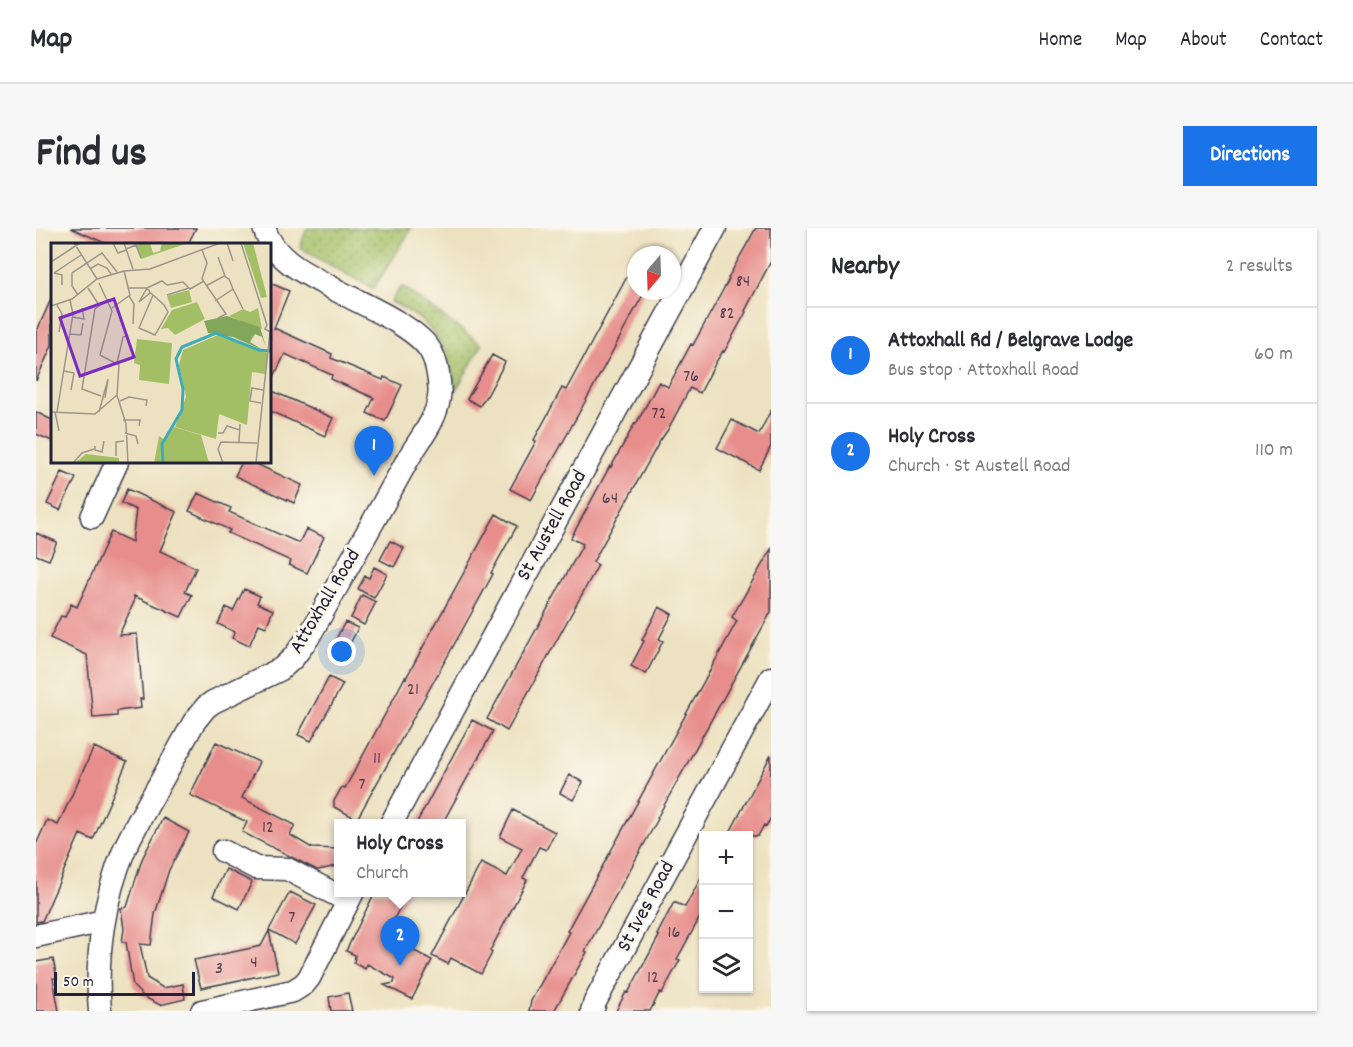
<!DOCTYPE html>
<html lang="en">
<head>
<meta charset="utf-8">
<style>
	body { margin:0; font-family:Dekko,sans-serif; background:#f7f7f7; color:#2b2b33 }
	.controls { position:absolute; right:18px; bottom:18px; display:grid; overflow:hidden; border-radius:0px; box-shadow:0 2px 4px #0004 }
	.controls button { width:54px; height:54px; display:grid; place-items:center; padding:0; border:0; border-bottom:2px solid #e1e1e2; background:#fff; color:#2b2b33; font:30px sans-serif }
	.compass { position:absolute; left:591px; top:18px; width:54px; height:54px; border-radius:50%; background:#fff; box-shadow:0 2px 4px #0004; rotate:199deg }
	.scale { position:absolute; left:18px; bottom:15px; width:141px; box-sizing:border-box; padding-left:6px; border:3px solid #22223b; border-top:0; font-size:16px; line-height:21px; white-space:nowrap; color:#22223b; -webkit-text-stroke:4px #fbf7ec; paint-order:stroke }
	.you { position:absolute; left:306px; top:424px; width:21px; height:21px; margin:-15px; border:4px solid #fff; border-radius:50%; background:#1a73e8; box-shadow:0 0 0 9px #1a73e833 }
	.badge { display:grid; place-items:center; width:39px; height:39px; border-radius:50%; background:#1a73e8; color:#fff; font-size:20px; font-weight:700 }
	.pin { position:absolute; translate:-50% -50px; filter:drop-shadow(0 2px 3px #0008) }
	.pin::after { content:''; position:absolute; top:32px; width:21px; height:18px; background:inherit; clip-path:polygon(0 0,100% 0,50% 100%) }
	.popup { position:absolute; left:298px; top:591px; width:132px; height:78px; box-sizing:border-box; display:grid; place-content:center; border-radius:0px; background:#fff; filter:drop-shadow(0 2px 4px #0005); font-size:20px; white-space:nowrap; color:#7c7c81 }
	.popup b { font-size:22px; color:#2b2b33 }
	.popup::after { content:''; position:absolute; left:50%; top:100%; margin-left:-12px; border:12px solid transparent; border-top-color:#fff }
	.list { margin:0; padding:0; list-style:none }
	h2 { display:flex; justify-content:space-between; align-items:center; height:78px; margin:0; padding:0 24px; font-size:26px }
	h2 small { font-size:20px; font-weight:400; color:#7c7c81 }
	.list li { display:grid; grid-template-columns:39px 1fr auto; gap:18px; align-items:center; box-sizing:border-box; height:96px; padding:0 24px; border-top:2px solid #e1e1e2 }
	.list b { display:block; font-size:22px; white-space:nowrap }
	.list p { margin:0; font-size:20px; white-space:nowrap; color:#7c7c81 }
	.list em { font-size:20px; font-style:normal; color:#7c7c81 }
	.icon { flex:none; width:33px; height:33px; fill:none; stroke:currentColor; stroke-width:2; stroke-linecap:round; stroke-linejoin:round }
	.map { position:relative; flex:none; width:735px; height:783px; overflow:hidden; border-radius:0px }
	header { display:flex; align-items:center; gap:36px; box-sizing:border-box; height:84px; padding:0 30px; background:#fff; border-bottom:2px solid #e1e1e2 }
	header strong { font-size:28px }
	nav { display:flex; gap:33px; margin-inline-start:auto; font-size:21px }
	.intro { display:flex; align-items:center; justify-content:space-between; box-sizing:border-box; height:144px; padding:0 36px }
	h1 { margin:0; font-size:42px }
	.button { padding:15px 27px; border-radius:0px; background:#1a73e8; color:#fff; font-size:21px; font-weight:700 }
	main { display:flex; gap:36px; padding:0 36px }
	aside { flex:1; background:#fff; border-radius:0px; box-shadow:0 2px 4px #0004 }
	.map>svg:first-child { display:block }
	.grass { fill:url(#grass-dots); stroke:#627050; stroke-width:1.5 }
	.building { fill:#e78d8b }
	.lines { fill:none; stroke-linecap:round; stroke-linejoin:round }
	.street-casing { stroke:#403f4f; stroke-width:25 }
	.street { stroke:#fff; stroke-width:22 }
	.labels { text-anchor:middle; dominant-baseline:central; stroke-width:6; stroke-linejoin:round; paint-order:stroke }
	.number-label { font-size:18px; fill:#533d4f }
	.street-label { font-size:21px; fill:#22223b; stroke:#fbf7ec }
	.inset-river { fill:none; stroke:#3cadb7; stroke-width:3 }
	.inset-road { fill:none; stroke:#9b958b; stroke-width:1.5 }
	.view { fill:#7b2cbf; fill-opacity:0.15; stroke:#7b2cbf; stroke-width:3 }
	.inset-edge { fill:none; stroke:#22223b; stroke-width:3 }
</style>
</head>
<body>
<header>
<strong>Map</strong>
<nav><a>Home</a><a>Map</a><a>About</a><a>Contact</a></nav>
</header>
<div class="intro"><h1>Find us</h1><a class="button">Directions</a></div>
<main>
<div class="map">
<svg width="735" height="783" viewBox="0 0 735 783">
	<defs>
		<pattern id="grass-dots" width="8" height="8" patternUnits="userSpaceOnUse" patternTransform="scale(1.5)"><rect width="8" height="8" fill="#a3bf65"/><path d="M2 2h.1M6 6h.1" fill="none" stroke="#849b54" stroke-width="1.8" stroke-linecap="round"/></pattern>
	</defs>
	<rect width="100%" height="100%" fill="#fbf7ec"/>
	<filter id="ink" filterUnits="userSpaceOnUse"><feTurbulence type="fractalNoise" baseFrequency=".0167" numOctaves="2"/><feDisplacementMap in="SourceGraphic" scale="12" xChannelSelector="R" yChannelSelector="G"/><feConvolveMatrix kernelMatrix="1 2 1 2 8 2 1 2 1" color-interpolation-filters="sRGB"/></filter>
	<filter id="wash" filterUnits="userSpaceOnUse"><feTurbulence type="fractalNoise" baseFrequency=".008" numOctaves="4" result="noise"/><feDisplacementMap in="SourceGraphic" scale="24" xChannelSelector="R" yChannelSelector="G"/><feGaussianBlur stdDeviation="1.35" result="paint"/><feColorMatrix in="noise" values="0 0 0 0 0 0 0 0 0 0 0 0 0 0 0 0 0 1.4 0 .05"/><feComposite in="paint" operator="in"/></filter>
	<g filter="url(#wash)">
		<rect width="100%" height="100%" fill="#ece1c0"/>
		<path class="grass" d="M271,0h104l-4,8 -34,53 -73,-41z
			M367,59l79,58 -26,45c-7,-45 -24,-69 -65,-88l8,-13z"/>
		<g id="blocks">
			<path class="building" d="M35,0h125l-8,16h-81z
				M720,0h15v33l-26,50 1,1 -22,40 -1,-1 -7,11 -16,31 -10,-5 -23,43 -7,10 -67,121 5,3 -91,166 -20,-12 96,-175 -12,-6 39,-72 1,1 24,-44 1,1 23,-42 9,5 23,-43 2,1 36,-66 -1,-1z
				M600,32v31h9l-54,100 -60,109 -21,-11 26,-48 -2,-1 28,-52 4,2z
				M234,55l19,8 -15,37 58,26 -1,4 52,22 1,-3 18,8 -17,36 -18,-8 7,-15 -43,-19 1,-4 -47,-21 -15,31z
				M16,69v48l-16,36v-48z
				M456,127l13,7 -18,34h-1l-6,10 -13,-7z
				M234,162l63,28 -8,18 -55,-25z
				M735,182v36l-12,24 -42,-22 15,-28 27,14z
				M0,184l16,8v21l-16,-7z
				M206,234h10l50,23 -8,18 -59,-27z
				M26,244l14,6 -16,32 -13,-6z
				M91,261l50,23 -17,39 36,17 -11,24 7,3 -11,22 -47,-21v6l-15,33 18,-1 6,65h-3l1,9 -24,3v5l-24,2 -6,-63 -37,-17 11,-22 4,1 6,-13 6,3 34,-75 21,10 4,-32 -15,-7z
				M162,265l33,15 -2,4 70,31 7,-14 18,8 -17,36 -18,-8 2,-4 -63,-28 2,-3 -41,-19z
				M460,286l21,12 -26,47 2,1 -28,51 -108,194 -23,-12v-6l8,-14 3,1 9,-16 42,-78 9,-17 1,1z
				M0,305l21,9 -8,18 -13,-5z
				M354,313l14,7 -10,19 -14,-7z
				M735,321v63l-114,206 1,1 -73,132 2,1 -33,59h-25l2,-10 38,-69 -2,-1 170,-310 -5,-4z
				M338,339l13,7 -13,24 -16,-9 7,-13 4,2z
				M208,361l16,7 -3,7 16,7 -7,17 -7,-3 -10,22 -17,-8 3,-6 -17,-8 8,-17 7,4z
				M326,367l14,7 -12,23 -13,-7z
				M623,379l13,7 -13,25 4,2 -17,33 -15,-8 13,-25 -2,-1z
				M309,394l13,6 -16,31 -13,-7z
				M293,449l14,7 -32,57 -13,-6z
				M436,492l21,11 -51,93h-26z
				M180,514l43,20 -17,36 53,27 -5,10 22,13 27,1v16l-15,4 -7,1 -75,-38 5,-10 -57,-27z
				M58,519l33,15 -34,78 -13,-6 -38,87 -6,1v-77l11,-25 11,5z
				M735,527v63l-5,8 -2,-1 -6,11h-30z
				M533,547l14,7 -10,18 -13,-7z
				M477,582l42,22 -9,18 -7,-3 -16,31 4,2 -37,71 2,2 -11,21 -30,-16 -3,6 -16,-8 49,-93 26,13 15,-28 -22,-11z
				M127,590l26,14 -20,38 -14,44 -4,31 -11,-1 7,34 16,10 20,-4 2,15 -25,6 -16,-8 -11,-11 -7,-44h-4l2,-13 -3,-21 6,-1 15,-48z
				M190,641l26,13 -13,27 -26,-13z
				M668,644v38l-27,49 3,1 -18,33 -2,-1 -10,19h-34l10,-19 2,1 31,-57 -2,-1 17,-33 11,5z
				M254,664l26,13 -21,39 -26,-14z
				M339,664h33l-23,44 47,24 -20,39 -28,-14 10,-2 1,-4 -28,-15 -2,5 -11,-6 1,-8 -9,-4z
				M233,703l9,41 -77,16 -7,-28 67,-14z
				M17,731l4,19h-4l6,33h-23v-49z
				M312,765l4,18h-21l-2,-14z"/>
		</g>
	</g>
	<g filter="url(#ink)">
		<use href="#blocks" fill-opacity="0" stroke="#403f4f" stroke-width="1.5"/>
		<g class="lines">
			<g class="street-casing">
				<path id="street" d="M56,289l25,-55
					M355,596l324,-596
					M187,623l33,17 31,1 61,32
					M0,708l68,-15
					M64,783c-5,-55 4,-113 25,-163 8,-17 17,-33 26,-49 15,-26 29,-52 43,-77l12,-15 7,-5 68,-33 12,-11 15,-20c33,-59 67,-119 100,-179 11,-19 28,-38 31,-61 2,-13 -2,-37 -9,-48 -14,-23 -67,-46 -92,-59 -29,-16 -63,-29 -74,-63
					M166,783l91,-20 11,-7 5,-6 44,-86
					M556,783l3,-9 176,-324"/>
			</g>
			<use href="#street" class="street"/>
		</g>
	</g>
	<g class="labels">
		<g class="number-label">
			<text x="707" y="54">84</text>
			<text x="691" y="86">82</text>
			<text x="655" y="149">76</text>
			<text x="623" y="186">72</text>
			<text x="574" y="271">64</text>
			<text x="377" y="462">21</text>
			<text x="341" y="531">11</text>
			<text x="326" y="557">7</text>
			<text x="232" y="600">12</text>
			<text x="256" y="690">7</text>
			<text x="638" y="705">16</text>
			<text x="218" y="735">4</text>
			<text x="183" y="741">3</text>
			<text x="617" y="750">12</text>
		</g>
		<g class="street-label">
			<text transform="translate(517 298) rotate(-61)">St Austell Road</text>
			<text transform="translate(290 374) rotate(-59)">Attoxhall Road</text>
			<text transform="translate(611 679) rotate(-62)">St Ives Road</text>
		</g>
	</g>
	<g transform="translate(15 15)">
		<rect width="220" height="220" fill="#ece1c0"/>
		<path d="M207,65l4,21 -33,-13 14,-7 7,3zM167,92l50,18 -3,21 -13,-2 -5,53 -28,-11 -3,25 -41,-12 11,-30 -7,-32 4,-15zM35,211l33,4v5h-44z" fill="#a3bf65"/>
		<path d="M176,73l33,11 6,20 -4,-10 -7,-3 -5,8 13,8 -30,-13 -25,-4 -4,-12z" fill="#82a65a"/>
		<path d="M84,0h15l3,10 7,-2 2,-8h26l-47,16zM192,0h10l14,54 -6,1zM138,47l3,12 -21,6 -4,-12zM146,59l8,17 -30,16 -7,-7 -7,1 11,-19zM86,96l35,4 -3,41 -30,-4 1,-15 -6,-2zM165,102h22v12h-22zM123,184l27,8 8,28h-55l5,-27 6,4z" fill="#a3bf65"/>
		<path class="inset-river" d="M112,220l-1,-19 20,-34 1,-21 -7,-30 6,-12 34,-14 43,17 13,1"/>
		<path class="inset-road" d="M23,0l23,36M62,0l5,10 8,-3M73,0l9,26M176,0l6,18M190,0l26,82 -2,4 5,3M75,6l10,-4 5,13M151,7l5,13 -5,16 24,35 -8,4M167,14l7,19M0,19l29,-19M39,26l8,-5 9,4 4,6M3,30l27,-18M3,30l8,2v10M155,43l18,-10 5,3 4,10 -18,12M37,45l11,17M78,45h18l15,-7 5,4 16,-3 7,7 14,-8M96,45l-8,14 11,-9M95,46l3,1 1,3 2,1 1,1 10,9 1,1 4,7 -13,23 -16,-7 14,-33M182,46l10,20M27,52l-6,-9v-13l30,-20 15,19M116,52l22,-7M78,53l5,8 -1,20M6,62l5,9 -3,18M0,63l21,-7 25,-20 27,-8 26,-2 70,-26M61,65l18,-13 -6,-24M22,74l11,2 -2,-11M19,91l11,1 2,-12M66,120l6,-26 5,-1M13,128l10,2 -3,17M66,152l9,29 2,39M50,153l-19,-7 13,-80 14,-10M69,158l9,-4 18,3 -1,6M210,160l-11,-2 2,-13 11,2M0,169l44,2 22,-19 2,-30 -19,-10 12,-44 -13,-28M4,169l4,19M6,169l16,-98 -3,-14M48,169l9,-33 -3,19M72,177h17l-1,6M74,190l11,3 2,8M167,190h5l4,-7 13,4M188,199l1,-18M44,203v4l7,2 2,-11M65,213v-14l8,-1M22,220l9,-10 12,-4M172,220l-5,-14 3,-7 36,1M205,220l14,-131"/>
		<path class="view" d="M63,56l20,58 -54,19 -20,-58z"/>
		<rect width="220" height="220" class="inset-edge"/>
	</g>
</svg>
<div class="controls">
<button>+</button>
<button>−</button>
<button><svg class="icon" aria-label="layers" viewBox="0 0 24 24"><path d="M12 4l9 5-9 5-9-5zM3 14l9 5 9-5"/></svg></button>
</div>
<svg class="compass" viewBox="-18 -18 36 36"><path d="M0-13l5 13h-10z" fill="#e53935"/><path d="M0 13l5-13h-10z" fill="#7c7c81"/></svg>
<div class="scale">50 m</div>
<div class="you"></div>
<div class="pin badge" style="left:338px;top:248px">1</div>
<div class="pin badge" style="left:364px;top:738px">2</div>
<div class="popup"><b>Holy Cross</b>Church</div>
</div>
<aside>
<h2>Nearby<small>2 results</small></h2>
<ul class="list">
<li><span class="badge">1</span><div><b>Attoxhall Rd / Belgrave Lodge</b><p>Bus stop · Attoxhall Road</p></div><em>60 m</em></li>
<li><span class="badge">2</span><div><b>Holy Cross</b><p>Church · St Austell Road</p></div><em>110 m</em></li>
</ul>
</aside>
</main>
</body>
</html>
